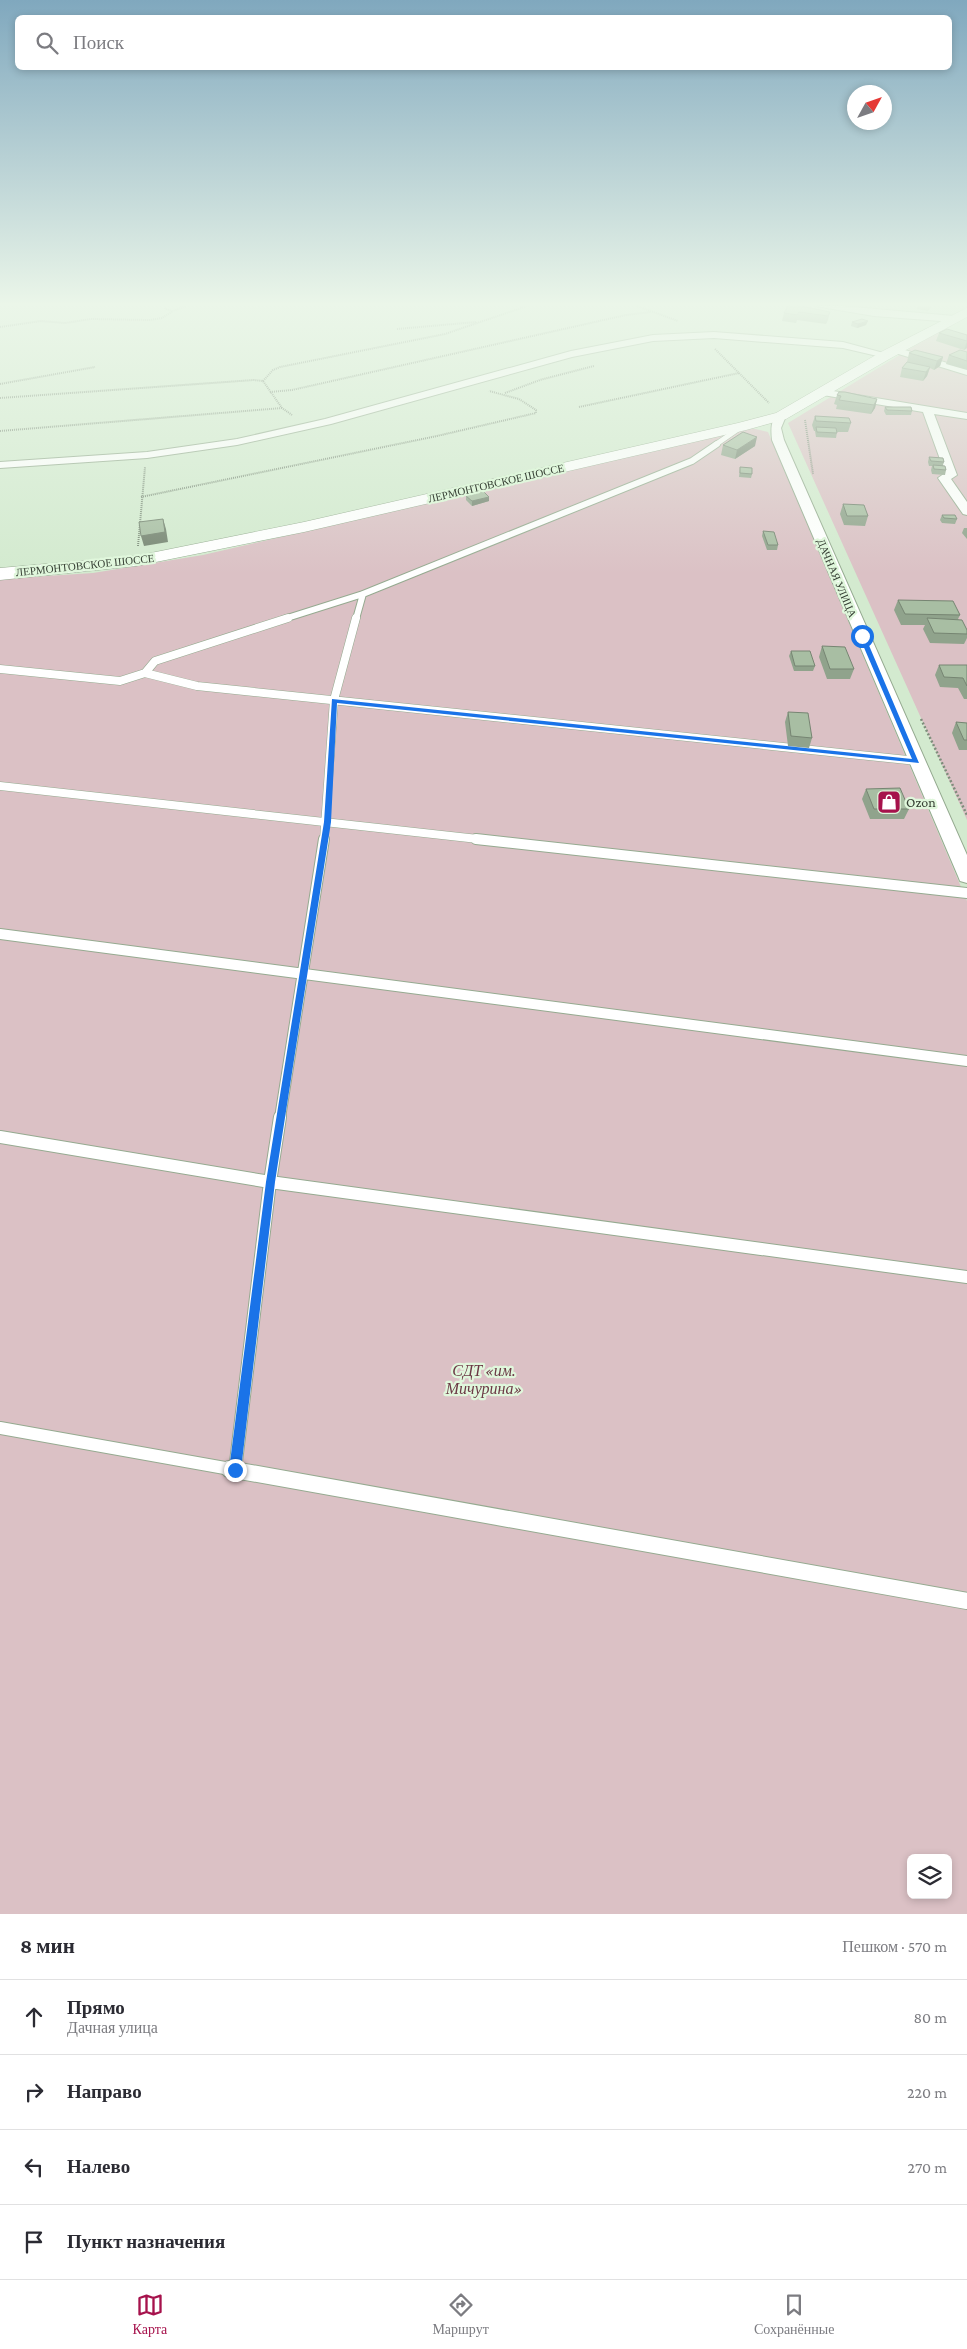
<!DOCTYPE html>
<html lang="ru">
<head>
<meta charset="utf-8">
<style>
	body { margin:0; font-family:"Crimson Pro",serif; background:#f2f2f3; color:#2b2b33 }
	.controls { position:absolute; right:15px; bottom:15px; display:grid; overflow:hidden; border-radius:8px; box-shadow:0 2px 8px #0003 }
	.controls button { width:45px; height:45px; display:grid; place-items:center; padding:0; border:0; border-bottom:1px solid #e1e1e2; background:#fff; color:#2b2b33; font:25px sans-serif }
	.compass { position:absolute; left:847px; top:85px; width:45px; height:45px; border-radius:50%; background:#fff; box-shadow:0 2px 8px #0003; rotate:50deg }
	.stop { position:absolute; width:15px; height:15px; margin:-11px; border:4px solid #1a73e8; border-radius:50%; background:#fff }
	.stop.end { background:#1a73e8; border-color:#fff; box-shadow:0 1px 5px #0008 }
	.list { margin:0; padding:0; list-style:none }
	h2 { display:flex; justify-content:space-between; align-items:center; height:65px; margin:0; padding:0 20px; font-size:21px }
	h2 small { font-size:16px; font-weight:400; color:#7c7c81 }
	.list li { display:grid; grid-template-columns:32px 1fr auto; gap:15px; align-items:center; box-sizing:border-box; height:75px; padding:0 20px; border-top:1px solid #e1e1e2 }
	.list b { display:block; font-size:19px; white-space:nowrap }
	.list p { margin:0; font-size:16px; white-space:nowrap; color:#7c7c81 }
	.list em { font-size:16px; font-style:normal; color:#7c7c81 }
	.icon { flex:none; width:28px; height:28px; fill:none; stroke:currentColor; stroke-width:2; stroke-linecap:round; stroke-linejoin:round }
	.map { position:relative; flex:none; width:967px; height:1914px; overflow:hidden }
	.search { position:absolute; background:#fff; box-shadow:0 2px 8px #0003; left:15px; right:15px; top:15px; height:55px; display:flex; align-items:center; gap:12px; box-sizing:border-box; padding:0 18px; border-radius:8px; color:#7c7c81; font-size:19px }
	.sheet { height:365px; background:#fff }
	nav { display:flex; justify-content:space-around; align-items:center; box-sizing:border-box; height:70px; border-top:1px solid #e1e1e2; background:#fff; font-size:14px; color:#7c7c81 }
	nav a { display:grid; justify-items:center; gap:2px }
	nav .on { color:#a6124c }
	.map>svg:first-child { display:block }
	.green { fill:#dbc1c5; fill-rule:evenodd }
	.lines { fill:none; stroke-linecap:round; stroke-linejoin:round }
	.lane-far5-casing { stroke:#95aa90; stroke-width:6 }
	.lane-far4-casing { stroke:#95aa90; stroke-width:8 }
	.lane-far3-casing { stroke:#95aa90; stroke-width:9 }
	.lane-far2-casing { stroke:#95aa90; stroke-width:12 }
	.lane-far1-casing { stroke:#95aa90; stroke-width:14 }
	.lane-casing { stroke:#95aa90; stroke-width:18 }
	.street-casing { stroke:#95aa90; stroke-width:2 }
	.secondary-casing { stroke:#95aa90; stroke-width:1 }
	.path-far1 { stroke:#7e8d7b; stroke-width:2; stroke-dasharray:1 1; stroke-linecap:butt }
	.path { stroke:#7e8d7b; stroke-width:2.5; stroke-dasharray:2 2; stroke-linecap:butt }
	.lane-far5 { stroke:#fff; stroke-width:5 }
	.lane-far4 { stroke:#fff; stroke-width:6 }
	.lane-far3 { stroke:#fff; stroke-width:8 }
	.lane-far2 { stroke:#fff; stroke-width:10 }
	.lane-far1 { stroke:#fff; stroke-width:12 }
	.lane { stroke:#fff; stroke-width:16 }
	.street { fill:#fff; fill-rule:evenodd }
	.secondary { fill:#fff; fill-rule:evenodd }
	.wall { fill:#90a38c }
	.shaded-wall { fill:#768572 }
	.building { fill:#a8bea3; stroke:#768572 }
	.route { fill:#1a73e8 }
	.labels { text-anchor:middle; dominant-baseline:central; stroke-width:4.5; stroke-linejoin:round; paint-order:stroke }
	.far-street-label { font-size:11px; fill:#374035; stroke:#e0f7dc }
	.poi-label { font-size:14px; fill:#374035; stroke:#e0f7dc; text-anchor:start }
	.near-park-label { font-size:16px; font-style:italic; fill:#6b3945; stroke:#e0f7dc }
</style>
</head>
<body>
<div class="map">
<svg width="967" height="1914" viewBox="0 0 967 1914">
	<rect width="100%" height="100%" fill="#d3eacf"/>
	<path class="green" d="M939,331l28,10v479l-179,-397z
		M751,428l17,4 199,469v1013h-967v-1335l93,-6 110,-18zM911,1858h37v37h-37z"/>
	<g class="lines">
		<g class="lane-far5-casing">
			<path id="lane-far5" d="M715,445l26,-18"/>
		</g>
		<g class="lane-far4-casing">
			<path id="lane-far4" d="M284,619l79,-25 329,-133 25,-17
				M356,619l7,-25"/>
		</g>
		<g class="lane-far3-casing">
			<path id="lane-far3" d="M0,669l120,12 25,-8 52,13 720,75
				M145,673l10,-12 133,-43
				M0,786l487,54
				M324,840l10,-140 22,-82"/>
		</g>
		<g class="lane-far2-casing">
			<path id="lane-far2" d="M476,839l491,54
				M0,934l967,127
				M280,1118l44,-279"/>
		</g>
		<g class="lane-far1-casing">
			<path id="lane-far1" d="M0,1137l270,45 697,95
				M0,1428l236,42
				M235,1470l35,-288 10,-65"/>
		</g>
		<g class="lane-casing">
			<path id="lane" d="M229,1469l738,132"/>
		</g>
		<g class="street-casing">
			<path id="street" d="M815,306h27l112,10 5,3 -5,3 -80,-6z
				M714,332l129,10 48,13 -5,3 -43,-10 -129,-10 -61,3 -81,16 -241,67 -94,21 -90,13 -147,10v-6l147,-10 90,-13 88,-20 246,-68 82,-16z
				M895,347l72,22v6l-75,-23 -2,-2z
				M821,389l146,24v6l-33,-5 23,61 -6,4 16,23v13l-4,-1 -25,-36 7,-5 -22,-61 -106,-18 -1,-2z
				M781,413l5,3 -5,12 3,12 183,415v28l-7,-2 -2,-5 -186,-436c-1,-10 -2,-23 9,-27z"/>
		</g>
		<g class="secondary-casing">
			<path id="secondary" d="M967,308v9l-76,41 -105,61 -40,11 -442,102 -168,34 -136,14v-12l136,-12 168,-34 434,-99 38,-10 105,-61z"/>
		</g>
		<path class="path-far1" d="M164,306l1,3 8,2 13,-5
			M637,306l41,15
			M0,327l41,-6 24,2 26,-4 59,1 12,-2 11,-7
			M397,329l79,-7
			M715,349l54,54
			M263,381l10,-11 7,-3 165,-33 82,-28
			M0,384l95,-17
			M270,392l22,-2 334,-75 25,-3
			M505,393l35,-13 54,-14
			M0,398l254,-18 9,1 19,27 10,7
			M579,407l160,-34
			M805,420l8,54
			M0,431l282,-23
			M141,497l296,-61 99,-23v-3l-17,-11 -30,-8
			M138,546l7,-79"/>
		<path class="path" d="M921,719l46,96"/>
		<use href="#lane-far5" class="lane-far5"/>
		<use href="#lane-far4" class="lane-far4"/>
		<use href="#lane-far3" class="lane-far3"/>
		<use href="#lane-far2" class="lane-far2"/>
		<use href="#lane-far1" class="lane-far1"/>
		<use href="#lane" class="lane"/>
		<use href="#street" class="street"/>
		<use href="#secondary" class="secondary"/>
	</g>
	<path class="wall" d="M788,306l42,6 -2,8 -2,4 -29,-4 -1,3 -14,-2 2,-8z
		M918,306h14l-4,5 -11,-2z
		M852,322l14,3 -9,3 -6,-2z
		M939,333l28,2v13l-3,2 -28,-9z
		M967,352v18l-21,-6 3,-9z
		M909,353l34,4 -3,9 -6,4 -4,-2 -3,8 -4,5 -23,-4 2,-9 5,-6z
		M837,395l40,4 -2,9 -4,6 -35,-5 1,-4 -3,-1z
		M885,407l27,4 -1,4h-25l-2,-4z
		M815,416l36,7 -3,9h-11l-1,6 -20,-1 -1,-6h-1l-2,-6z
		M723,445l32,1 -20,13 -14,-4z
		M929,457l15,5 -1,3 3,5 -1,5 -13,-1 -1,-4 1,-4h-3l-1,-4z
		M740,467l12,7 -1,4 -12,-1z
		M466,496l23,1v4l-17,5 -6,-6z
		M843,504l25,12 -3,10 -21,-1 -4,-11z
		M942,515l15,4 -2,5 -13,-1 -2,-3z
		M964,528h3v11l-5,-6z
		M763,531l15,14 -1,5h-10l-5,-14z
		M898,600l62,15 -2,4 9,11v8l-3,6 -34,-1 -7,-14 2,-4h-24l-7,-15z
		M822,646l32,23 -4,10h-23l-8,-22z
		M791,651l24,15 -2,5h-19l-5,-15z
		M939,665h28v34h-3l-6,-11 -18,-1 -5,-12z
		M788,712l24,26 -3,10 -21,-2 -3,-24z
		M956,722l11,1v27h-8l-7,-17z
		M866,789l43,20 -5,10h-34l-8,-20z"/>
	<path class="shaded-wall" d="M868,321l-2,4 -9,3 1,-4z
		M967,341v7l-3,2z
		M943,357l-3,9 -6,4 3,-9z
		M930,367l-3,9 -4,5 3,-9z
		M877,399l-2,9 -4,6 3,-9z
		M757,437l-2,9 -20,13 2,-9z
		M489,497v4l-17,5v-5z
		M163,519l3,10 2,13 -24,4 -3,-10z"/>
	<path class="building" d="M788,306h13l29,6 -2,4 -29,-4 -2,3 -13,-2z
		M862,319l6,2 -10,3 -6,-2z
		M947,329l20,6v6l-28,-8z
		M915,350l28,7 -6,4 -28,-8z
		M960,350l7,2v9l-18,-6z
		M907,362l23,5 -4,5 -24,-4z
		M839,392h6l32,7 -3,6 -35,-5 2,-4 -4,-1z
		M885,407h26l1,4 -25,-1z
		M815,416l34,2 2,5 -35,-2z
		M816,427l20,1 1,5 -20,-1z
		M743,432l14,5 -20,13 -14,-5z
		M929,457l14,1 1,4 -13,-1z
		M933,465l12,1 1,4 -12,-1z
		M740,467l12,1v6l-12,-1z
		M483,491l6,6 -17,4 -6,-5z
		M843,504l21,1 4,11h-21z
		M942,515h13l2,4 -13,-1z
		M163,519l2,13 -24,4 -2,-14z
		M763,531l11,1 4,13h-10z
		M898,600l55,1 7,14 -55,-1z
		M927,618l35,2 5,10v4l-33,-1z
		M822,646l23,1 9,22h-24z
		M791,651h19l5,15h-20z
		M939,665h28v21l-4,-8 -19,-1z
		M788,712l20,1 4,25 -21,-2z
		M956,722l11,1v17h-3z
		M900,788l9,21h-35l-8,-20z"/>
	<linearGradient id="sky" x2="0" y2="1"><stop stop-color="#80a8be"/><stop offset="0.53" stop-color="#ebf6e9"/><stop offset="1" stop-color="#ebf6e9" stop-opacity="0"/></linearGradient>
	<rect width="967" height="574" fill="url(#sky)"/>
	<path class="route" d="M862,634l3,2 54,127 -582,-60 -6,119 -56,360 -34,288 -6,6 -4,-2 -2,-4 37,-288 58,-360 8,-123 580,60 -53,-123z"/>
	<defs>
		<g id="shop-square" transform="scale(1.25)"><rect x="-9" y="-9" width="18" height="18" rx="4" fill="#a6124c" stroke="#e0f7dc"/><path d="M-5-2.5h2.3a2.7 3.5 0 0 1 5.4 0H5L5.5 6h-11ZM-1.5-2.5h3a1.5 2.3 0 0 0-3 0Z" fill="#fff"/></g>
	</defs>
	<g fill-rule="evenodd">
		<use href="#shop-square" x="889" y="802"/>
	</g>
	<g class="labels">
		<g class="far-street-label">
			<text transform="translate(496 483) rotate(-13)">ЛЕРМОНТОВСКОЕ ШОССЕ</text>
			<text transform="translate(85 565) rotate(-6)">ЛЕРМОНТОВСКОЕ ШОССЕ</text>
			<text transform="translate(837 578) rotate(67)">ДАЧНАЯ УЛИЦА</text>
		</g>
		<g class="poi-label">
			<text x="906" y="802">Ozon</text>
		</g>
		<g class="near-park-label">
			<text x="484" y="1370">СДТ «им.<tspan x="484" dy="18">Мичурина»</tspan></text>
		</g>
	</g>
</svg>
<div class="controls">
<button><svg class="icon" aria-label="layers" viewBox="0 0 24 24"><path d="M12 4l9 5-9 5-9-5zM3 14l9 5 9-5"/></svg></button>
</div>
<svg class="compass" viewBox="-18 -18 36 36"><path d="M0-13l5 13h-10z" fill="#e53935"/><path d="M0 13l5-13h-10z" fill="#7c7c81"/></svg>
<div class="stop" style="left:862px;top:636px"></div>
<div class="stop end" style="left:235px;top:1470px"></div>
<div class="search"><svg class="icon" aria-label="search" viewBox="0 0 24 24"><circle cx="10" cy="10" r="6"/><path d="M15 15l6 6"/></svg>Поиск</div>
</div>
<section class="sheet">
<h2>8 мин<small>Пешком · 570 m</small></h2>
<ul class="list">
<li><svg class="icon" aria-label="ahead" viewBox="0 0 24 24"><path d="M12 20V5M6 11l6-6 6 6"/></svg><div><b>Прямо</b><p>Дачная улица</p></div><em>80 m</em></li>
<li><svg class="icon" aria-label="right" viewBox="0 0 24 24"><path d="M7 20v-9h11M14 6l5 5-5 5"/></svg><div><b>Направо</b></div><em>220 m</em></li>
<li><svg class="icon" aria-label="left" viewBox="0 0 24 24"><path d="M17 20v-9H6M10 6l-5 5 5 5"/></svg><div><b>Налево</b></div><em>270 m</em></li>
<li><svg class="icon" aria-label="arrive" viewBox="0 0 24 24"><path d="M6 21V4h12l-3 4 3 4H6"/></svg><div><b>Пункт назначения</b></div></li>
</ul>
</section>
<nav>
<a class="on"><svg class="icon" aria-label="map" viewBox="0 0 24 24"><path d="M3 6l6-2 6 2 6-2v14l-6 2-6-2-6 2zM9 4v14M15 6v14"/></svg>Карта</a>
<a><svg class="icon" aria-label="directions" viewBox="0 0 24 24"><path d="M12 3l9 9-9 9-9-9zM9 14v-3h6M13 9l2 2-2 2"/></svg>Маршрут</a>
<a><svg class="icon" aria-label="saved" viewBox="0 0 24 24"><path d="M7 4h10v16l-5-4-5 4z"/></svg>Сохранённые</a>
</nav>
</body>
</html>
